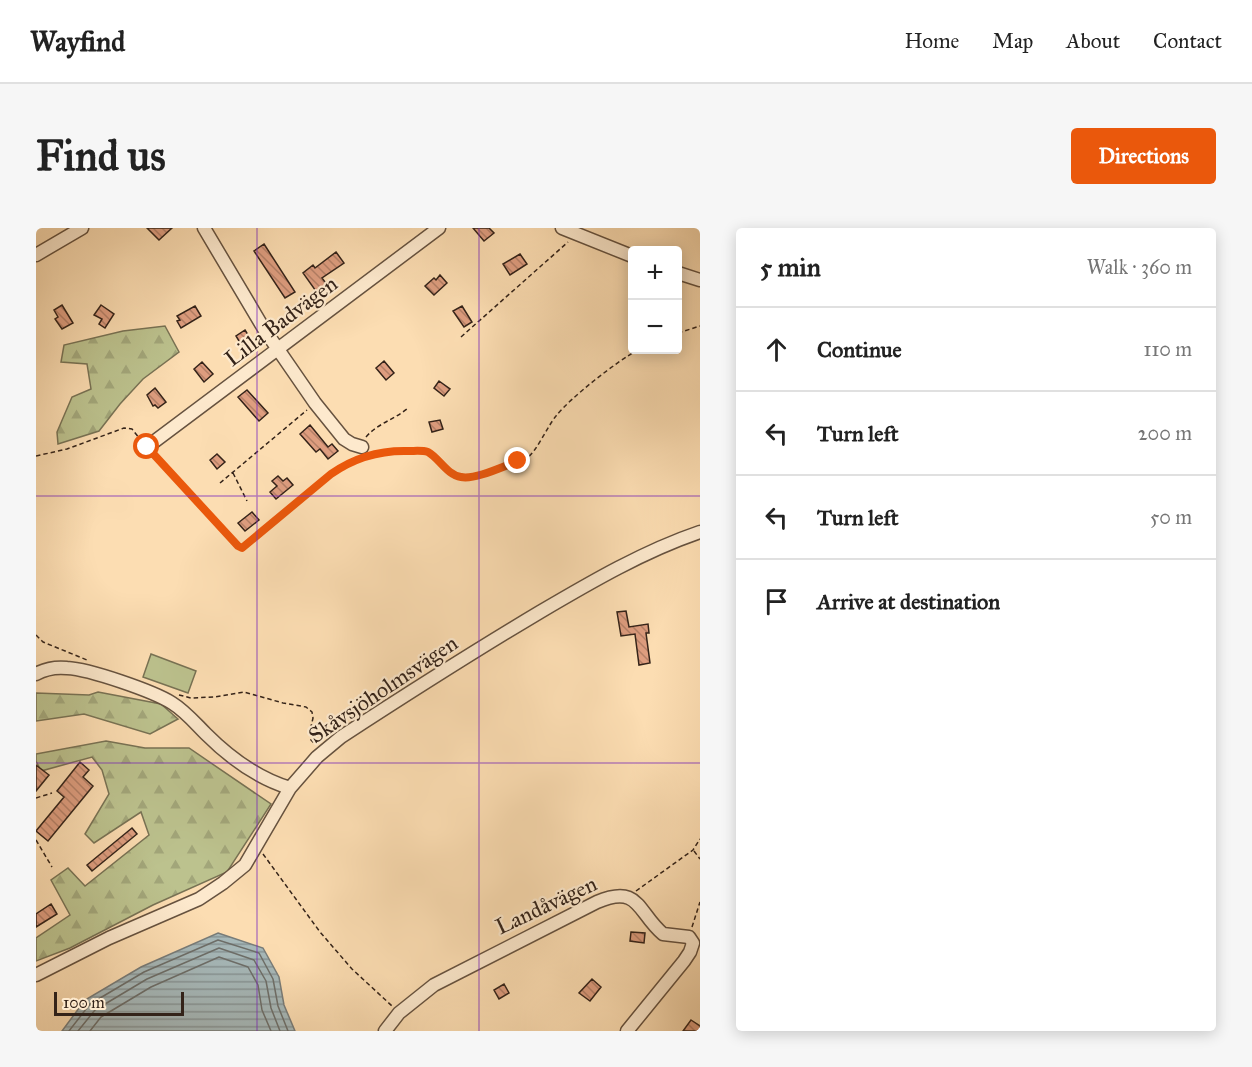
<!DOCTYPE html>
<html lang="en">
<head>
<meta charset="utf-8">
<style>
	body { margin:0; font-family:"IM FELL Great Primer",serif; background:#f6f6f6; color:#222 }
	.controls { position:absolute; right:18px; top:18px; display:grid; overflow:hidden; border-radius:6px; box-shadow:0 3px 15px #0003 }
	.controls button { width:54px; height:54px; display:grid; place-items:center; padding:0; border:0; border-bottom:2px solid #e0e0e0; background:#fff; color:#222; font:30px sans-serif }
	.scale { position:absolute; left:18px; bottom:15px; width:130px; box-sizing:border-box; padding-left:6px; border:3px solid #342319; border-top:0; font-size:16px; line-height:21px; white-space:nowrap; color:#342319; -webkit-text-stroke:4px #fde9cd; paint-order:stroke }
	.stop { position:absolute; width:18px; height:18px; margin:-14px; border:4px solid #ea580c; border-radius:50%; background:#fff }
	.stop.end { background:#ea580c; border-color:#fff; box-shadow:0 2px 6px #0008 }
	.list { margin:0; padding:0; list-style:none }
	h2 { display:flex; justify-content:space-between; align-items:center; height:78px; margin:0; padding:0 24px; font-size:26px }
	h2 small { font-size:20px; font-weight:400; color:#767676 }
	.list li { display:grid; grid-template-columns:39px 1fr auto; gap:18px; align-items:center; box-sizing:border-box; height:84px; padding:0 24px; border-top:2px solid #e0e0e0 }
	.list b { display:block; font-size:22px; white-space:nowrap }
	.list em { font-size:20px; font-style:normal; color:#767676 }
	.icon { flex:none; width:33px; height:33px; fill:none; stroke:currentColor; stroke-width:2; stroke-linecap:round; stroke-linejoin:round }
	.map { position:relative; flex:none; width:664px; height:803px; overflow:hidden; border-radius:6px }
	header { display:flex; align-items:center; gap:36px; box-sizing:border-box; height:84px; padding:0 30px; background:#fff; border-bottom:2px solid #e0e0e0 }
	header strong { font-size:28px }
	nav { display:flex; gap:33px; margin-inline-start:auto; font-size:21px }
	.intro { display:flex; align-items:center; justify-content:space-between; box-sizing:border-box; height:144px; padding:0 36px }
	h1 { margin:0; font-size:42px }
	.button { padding:15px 27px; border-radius:6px; background:#ea580c; color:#fff; font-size:21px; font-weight:700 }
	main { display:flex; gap:36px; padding:0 36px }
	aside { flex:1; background:#fff; border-radius:6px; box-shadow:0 3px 15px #0003 }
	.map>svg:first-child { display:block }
	.grass { fill:#bcc28e; stroke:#787254; stroke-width:1.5 }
	.forest { fill:url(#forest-firs); stroke:#787254; stroke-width:1.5 }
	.water { fill:url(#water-rules); stroke:#787c79; stroke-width:1.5 }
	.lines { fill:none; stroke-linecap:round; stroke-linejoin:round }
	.shore { stroke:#6d6e69; stroke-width:1.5 }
	.building { fill:url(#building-back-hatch); stroke:#342319; stroke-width:1.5 }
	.minor-casing { stroke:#66523f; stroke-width:15 }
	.path { stroke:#342319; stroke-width:1.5; stroke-dasharray:4.5 3; stroke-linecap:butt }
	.minor { stroke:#fde9cd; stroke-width:12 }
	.route { stroke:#ea580c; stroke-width:8 }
	.grid { fill:none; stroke:#7b2cbf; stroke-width:1.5; stroke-opacity:0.55 }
	.labels { text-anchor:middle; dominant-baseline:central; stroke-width:4.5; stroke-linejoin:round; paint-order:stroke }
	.street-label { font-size:22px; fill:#342319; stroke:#fde9cd }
</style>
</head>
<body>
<header>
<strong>Wayfind</strong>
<nav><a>Home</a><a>Map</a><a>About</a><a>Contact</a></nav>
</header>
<div class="intro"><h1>Find us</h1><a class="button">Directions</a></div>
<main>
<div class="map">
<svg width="664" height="803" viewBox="0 0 664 803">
	<defs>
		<pattern id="forest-firs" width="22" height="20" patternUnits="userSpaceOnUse" patternTransform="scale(1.5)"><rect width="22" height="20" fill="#bcc28e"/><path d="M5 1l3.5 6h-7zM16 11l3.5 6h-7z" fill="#a2a67a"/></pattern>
		<pattern id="water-rules" width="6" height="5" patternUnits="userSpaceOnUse" patternTransform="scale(1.5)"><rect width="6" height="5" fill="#a6b8b9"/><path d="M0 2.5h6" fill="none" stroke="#889596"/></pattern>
		<pattern id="building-back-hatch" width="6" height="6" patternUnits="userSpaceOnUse" patternTransform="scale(1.5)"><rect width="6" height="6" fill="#de9d7f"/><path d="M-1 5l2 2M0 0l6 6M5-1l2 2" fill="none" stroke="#b58067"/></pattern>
	</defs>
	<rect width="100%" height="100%" fill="#fcddb2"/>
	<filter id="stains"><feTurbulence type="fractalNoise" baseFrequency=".00333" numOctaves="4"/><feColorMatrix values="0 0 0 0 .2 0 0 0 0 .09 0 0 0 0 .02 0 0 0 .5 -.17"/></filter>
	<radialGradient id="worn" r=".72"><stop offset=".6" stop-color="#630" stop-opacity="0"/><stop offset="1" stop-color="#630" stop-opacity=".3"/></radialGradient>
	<path class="grass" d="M115,426l45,17 -8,22 -45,-16z"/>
	<path class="forest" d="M129,98l14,26 -36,27 -23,25 -21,27 -41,13 -1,-12 15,-35 19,-8 -4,-25 -26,-2 3,-17 59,-14z
		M62,464l63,12 17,15 -28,15 -66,-20 -48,7v-28l53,2z
		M70,513l39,7h44l82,56 -44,68 -74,33 -83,43 -34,13v-23l34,-23 -19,-35 17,-12 17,18 64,-51 -8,-23 -47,31 -9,-9 24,-40 -7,-24 -10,-13 -51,14 -5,-10v-7z"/>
	<path class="water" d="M182,705l45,15 16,29 5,28 11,26h-233l23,-31 56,-33z"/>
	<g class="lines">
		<path class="shore" d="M33,803l21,-27 54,-32 74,-32 41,13 14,26 5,27 10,25
			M42,803l17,-21 52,-31 72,-31 35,12 12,21 5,27 9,23
			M54,803l11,-14 50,-30 68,-30 29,10 10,18 4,25 9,21"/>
	</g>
	<path class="building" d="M111,0h25l-13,12z
		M437,0h16l5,5 -10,8z
		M228,16l31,48 -10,6 -31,-47z
		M300,24l8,11 -22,15 6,8 -10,8 -15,-21 10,-8 2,3z
		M484,26l7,10 -17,11 -7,-11z
		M404,47l7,8 -13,12 -9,-9 9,-8 2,2z
		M26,77l11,18 -11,6 -7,-10 3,-2 -4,-7z
		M65,77l13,9 -9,14 -6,-4 3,-5 -8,-4z
		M159,78l6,10 -20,12 -4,-7 3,-1 -3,-4z
		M426,78l10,16 -8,5 -11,-16z
		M209,102l9,15 -9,6 -9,-15z
		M348,133l10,12 -8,7 -10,-12z
		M166,134l11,12 -9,8 -10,-13z
		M403,153l11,8 -6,7 -10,-8z
		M119,160l11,14 -8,6 -3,-3 -2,1 -6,-11z
		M211,162l21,23 -9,8 -21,-24z
		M404,192l3,9 -11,3 -3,-10z
		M274,197l18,22 4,-3 6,7 -10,8 -8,-10 -4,3 -16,-18z
		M181,226l8,8 -8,7 -7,-9z
		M242,248l5,5 4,-3 6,7 -17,14 -6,-7 7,-6 -5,-5z
		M216,284l7,8 -14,11 -7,-8z
		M590,383l3,16 19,-3 1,9h-3l4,30 -11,2 -4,-31 -14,2 -4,-24z
		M44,534l9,8 -6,7 10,9 -45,55 -12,-10 28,-34 -7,-6z
		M0,537l13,10 -13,16z
		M96,600l5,6 -45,37 -5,-6z
		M15,676l6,10 -21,13v-13z
		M595,704l14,1 -1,10 -14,-2z
		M556,751l9,8 -11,14 -11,-8z
		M468,756l5,9 -10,6 -5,-9z
		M655,792l9,6v5h-17z"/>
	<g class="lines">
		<g class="minor-casing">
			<path id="minor" d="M168,0l60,101 51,74 29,36 8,5 10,3
				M526,0l70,28
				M0,27l46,-27
				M642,45l22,7
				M111,219l292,-219
				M0,446c9,-5 21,-7 31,-6 22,1 86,23 105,35 13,8 23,20 34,31 24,24 51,44 84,54
				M0,747l73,-37 90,-39 24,-16 22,-18 45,-77 27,-31 24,-20c66,-43 132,-85 199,-125 51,-30 104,-61 160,-80
				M349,803l14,-18 35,-28 163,-83c43,-18 40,10 66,32l26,3 4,6 -3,9 -6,9 -57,70"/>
		</g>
		<path class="path" d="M642,105l22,-7
			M425,109l107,-95
			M330,209c11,-13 27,-17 41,-28
			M117,226l85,92 4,2 89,-74 15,-10 15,-6
			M333,227c13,-3 47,-8 59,-2 16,7 22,26 42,24 12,-2 47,-13 57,-19 10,-7 20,-31 29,-42 14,-18 61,-55 82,-66
			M0,228l31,-7 57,-21 8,1 8,10
			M197,245l14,28
			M184,255l87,-73
			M0,407l7,7 44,18
			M143,467l12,3 23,-1 30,-5 39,11 23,4 6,5 1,6 -3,13 1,9 4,4
			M0,570l16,-5
			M0,612l16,27
			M658,623l6,8
			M227,626l57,78 32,37 40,37
			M600,663l57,-41 7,-11
			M656,699l8,-25"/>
		<use href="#minor" class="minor"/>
	</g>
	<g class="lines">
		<path class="route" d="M111,219l91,99 4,2 89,-74c24,-17 49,-24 78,-23 6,0 13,-1 19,1 11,6 19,23 33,25 14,3 43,-11 57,-16"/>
	</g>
	<path class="grid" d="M221,0v803M443,0v803M0,268h664M0,535h664"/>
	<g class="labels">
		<g class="street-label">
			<text transform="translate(245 93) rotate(-37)">Lilla Badvägen</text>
			<text transform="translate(347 461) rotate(-34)">Skåvsjöholmsvägen</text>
			<text transform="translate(510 677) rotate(-25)">Landåvägen</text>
		</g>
	</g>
	<rect width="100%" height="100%" filter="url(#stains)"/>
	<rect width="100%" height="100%" fill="url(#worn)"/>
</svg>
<div class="controls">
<button>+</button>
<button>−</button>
</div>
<div class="scale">100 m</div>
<div class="stop" style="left:111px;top:219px"></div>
<div class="stop end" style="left:482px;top:233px"></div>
</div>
<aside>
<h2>5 min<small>Walk · 360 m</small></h2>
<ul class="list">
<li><svg class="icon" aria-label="ahead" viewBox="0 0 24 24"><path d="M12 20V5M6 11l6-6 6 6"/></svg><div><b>Continue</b></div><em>110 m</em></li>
<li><svg class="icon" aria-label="left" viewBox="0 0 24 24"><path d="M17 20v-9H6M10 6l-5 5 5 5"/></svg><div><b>Turn left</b></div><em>200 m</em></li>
<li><svg class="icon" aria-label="left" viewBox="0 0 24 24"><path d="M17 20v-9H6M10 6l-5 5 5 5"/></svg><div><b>Turn left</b></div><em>50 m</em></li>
<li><svg class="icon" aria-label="arrive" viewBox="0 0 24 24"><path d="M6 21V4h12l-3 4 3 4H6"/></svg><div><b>Arrive at destination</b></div></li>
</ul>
</aside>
</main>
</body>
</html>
